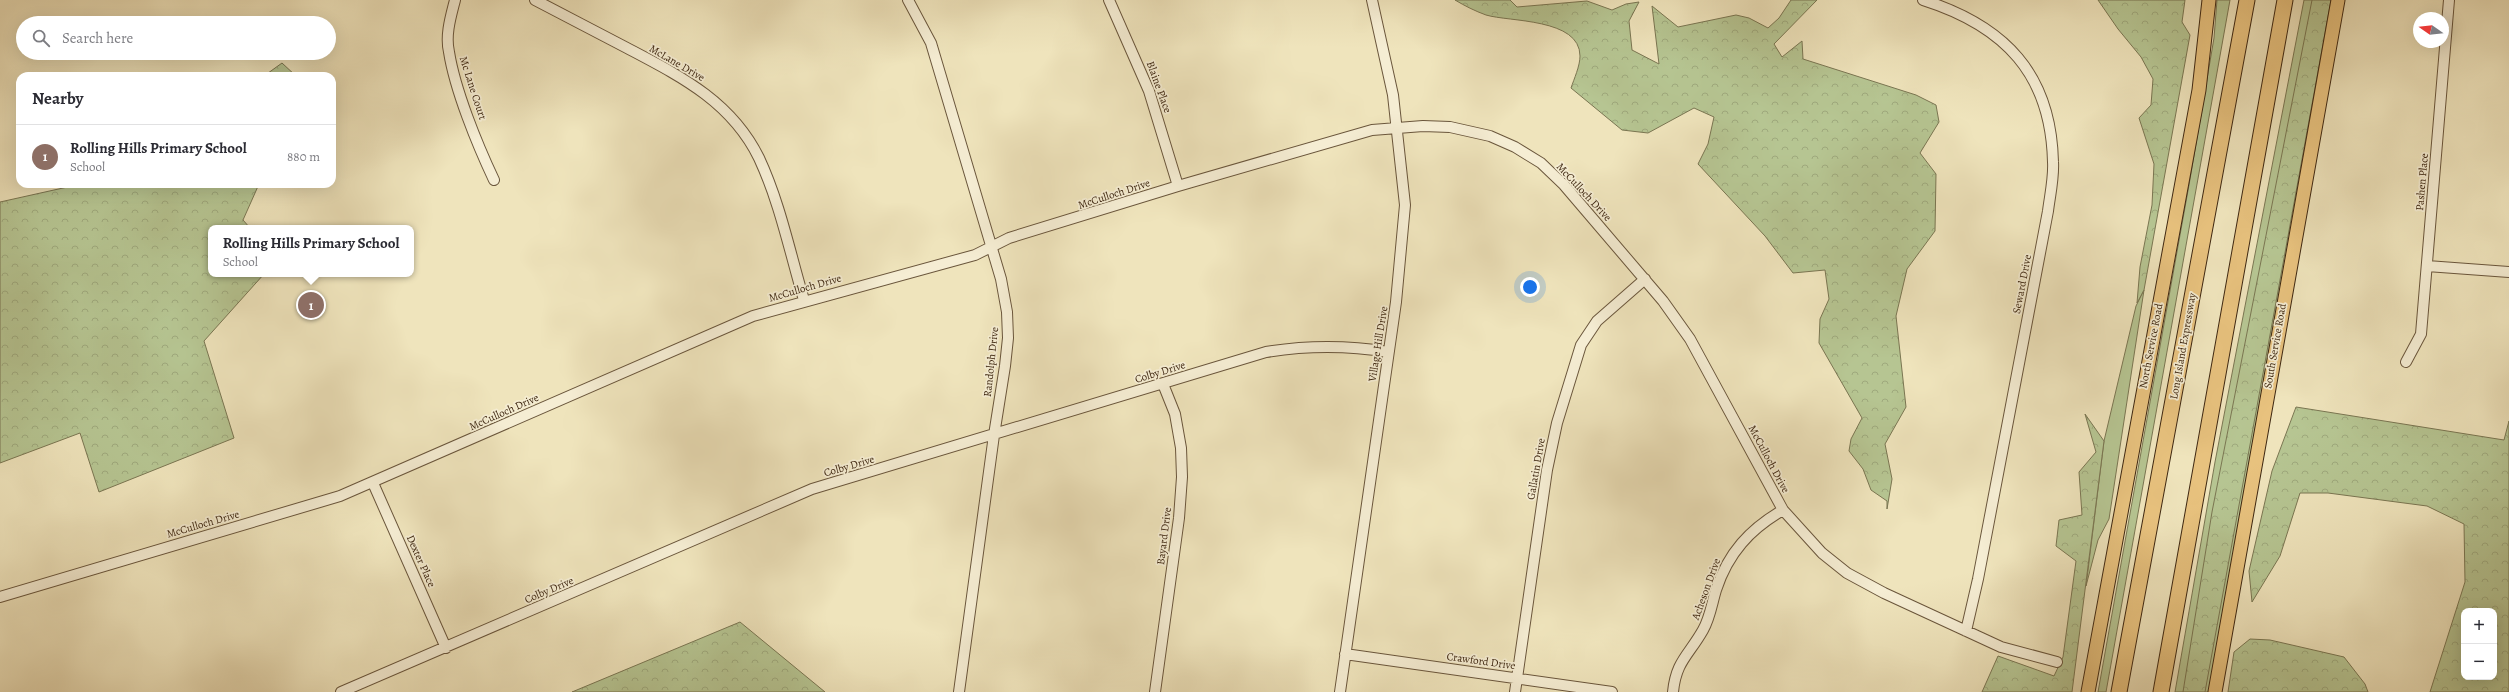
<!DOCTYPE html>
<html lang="en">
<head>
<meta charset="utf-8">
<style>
	body { margin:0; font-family:Alegreya,serif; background:#f7f7f7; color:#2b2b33 }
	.controls { position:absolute; right:12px; bottom:12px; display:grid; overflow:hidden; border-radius:8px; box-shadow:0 4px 16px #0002 }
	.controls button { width:36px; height:36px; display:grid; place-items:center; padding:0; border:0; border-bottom:1px solid #e1e1e2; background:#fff; color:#2b2b33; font:20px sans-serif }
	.compass { position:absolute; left:2413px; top:12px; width:36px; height:36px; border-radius:50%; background:#fff; box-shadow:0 4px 16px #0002; rotate:284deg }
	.you { position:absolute; left:1530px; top:287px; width:14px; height:14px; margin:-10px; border:3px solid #fff; border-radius:50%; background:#1a73e8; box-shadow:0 0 0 6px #1a73e833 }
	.badge { display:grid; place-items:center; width:26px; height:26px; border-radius:50%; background:#111827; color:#fff; font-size:13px; font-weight:700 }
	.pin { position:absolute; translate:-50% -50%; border:2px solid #fff; box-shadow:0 1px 4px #0006 }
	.popup { position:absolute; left:208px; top:225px; width:206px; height:52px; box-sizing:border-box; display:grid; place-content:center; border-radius:8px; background:#fff; filter:drop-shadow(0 1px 3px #0005); font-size:13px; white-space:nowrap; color:#7c7c81 }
	.popup b { font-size:15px; color:#2b2b33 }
	.popup::after { content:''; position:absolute; left:50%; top:100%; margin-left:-8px; border:8px solid transparent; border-top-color:#fff }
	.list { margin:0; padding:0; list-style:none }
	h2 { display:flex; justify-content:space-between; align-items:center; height:52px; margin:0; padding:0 16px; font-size:17px }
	h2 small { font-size:13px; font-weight:400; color:#7c7c81 }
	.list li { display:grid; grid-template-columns:26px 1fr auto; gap:12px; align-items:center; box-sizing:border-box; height:64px; padding:0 16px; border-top:1px solid #e1e1e2 }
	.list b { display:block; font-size:15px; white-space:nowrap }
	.list p { margin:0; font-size:13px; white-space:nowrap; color:#7c7c81 }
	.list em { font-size:13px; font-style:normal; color:#7c7c81 }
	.icon { flex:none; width:22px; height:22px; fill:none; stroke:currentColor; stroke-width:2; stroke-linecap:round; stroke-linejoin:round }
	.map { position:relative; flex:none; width:2509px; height:692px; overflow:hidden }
	.search { position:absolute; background:#fff; box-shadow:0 4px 16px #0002; left:16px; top:16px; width:320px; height:44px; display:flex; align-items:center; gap:10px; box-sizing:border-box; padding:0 14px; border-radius:22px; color:#7c7c81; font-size:15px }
	.panel { position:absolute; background:#fff; box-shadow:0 4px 16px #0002; left:16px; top:72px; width:320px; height:116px; border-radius:12px }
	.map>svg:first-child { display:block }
	.grass { fill:#b6c592; stroke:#7a7652 }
	.forest { fill:url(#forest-crowns); stroke:#7a7652; fill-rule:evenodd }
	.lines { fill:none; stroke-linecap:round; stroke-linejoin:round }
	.minor-casing { stroke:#6a563c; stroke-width:12 }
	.major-casing { stroke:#3e2711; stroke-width:15 }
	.highway-casing { stroke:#3e2711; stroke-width:17 }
	.minor { stroke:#f5edd3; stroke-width:10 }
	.major { stroke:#e8c27e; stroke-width:13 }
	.highway { stroke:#e8c27e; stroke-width:15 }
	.labels { text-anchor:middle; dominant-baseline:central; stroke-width:3.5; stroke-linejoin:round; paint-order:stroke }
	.street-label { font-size:11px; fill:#3e2711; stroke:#f5edd3 }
</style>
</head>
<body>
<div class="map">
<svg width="2509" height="692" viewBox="0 0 2509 692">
	<defs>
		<pattern id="forest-crowns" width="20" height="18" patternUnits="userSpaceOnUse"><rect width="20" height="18" fill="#b6c592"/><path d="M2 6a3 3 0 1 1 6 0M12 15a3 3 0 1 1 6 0" fill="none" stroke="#9ea97d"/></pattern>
	</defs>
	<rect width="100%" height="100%" fill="#efe4bc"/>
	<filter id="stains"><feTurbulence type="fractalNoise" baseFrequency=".005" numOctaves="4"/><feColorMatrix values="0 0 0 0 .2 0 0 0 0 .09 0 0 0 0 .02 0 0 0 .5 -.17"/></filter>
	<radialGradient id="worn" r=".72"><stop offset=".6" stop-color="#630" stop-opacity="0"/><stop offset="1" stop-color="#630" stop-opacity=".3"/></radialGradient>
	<path class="grass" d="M2217,0h13l-124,692h-8l91,-507 25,-147z
		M2304,0h27l-121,692h-35l40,-230z
		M2144,290l-35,229 -11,21 -12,46 18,-145 32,-135z"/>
	<path class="forest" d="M1455,0h55l7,7 70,-6 25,9 14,-6 13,-2 -10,19 3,29 27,14 -7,-58 26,21 58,-12 13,3 19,10 11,-10 12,-18h26l-43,44 8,13 20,-16 1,18 113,36 20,10 3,17 -19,31 16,21 -1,57 -28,38 -11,47 10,91 -21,37 7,35 -5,30v-8l-16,-11 -8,-21 -14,-18 2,-12 11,-21 -43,-75 1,-24 9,-20 -4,-29 -32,3 -28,-37 -67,-72 10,-20 6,-27 -20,-9 -46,25 -26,-3 -51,-42c3,-9 9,-22 9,-32 0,-38 -71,-34 -94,-41 -11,-4 -21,-9 -31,-15z
		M2098,0h87l-3,22 8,13 -46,255 -7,13 3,-36 12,-62 2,-41 -15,-46 12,-13 2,-26 -12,-22 -23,-28z
		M2312,0h19l-126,692h-22l29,-180z
		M282,63l14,13h-32z
		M81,184h178l-16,36 7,8h-39v46h53l-60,67 30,97 -135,54 -19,-59 -80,30v-261z
		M2296,407l208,33 5,-19v271h-79l35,-110 -1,-58 -37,-18 -99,-13h-28l-20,63 -28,46 -3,-31 23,-100zM2464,611h30v66h-30z
		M2085,414l19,27 -32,251h-90l16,-36 56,20 9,-19 13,-96 -20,-15 3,-26 23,-5 -3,-43 17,-20z
		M740,622l85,70h-253z
		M2250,639l20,1 74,17 21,27 3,8h-140l6,-40z"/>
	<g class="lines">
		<g class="minor-casing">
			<path id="minor" d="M455,0c-4,16 -10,35 -6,52 6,38 28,92 45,128
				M535,0c31,16 61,32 92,48 53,28 104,53 132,110 21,45 31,95 45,142
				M908,0l23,43 70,236 6,33 1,26 -3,28 -11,69 -35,257
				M1109,0l40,91 29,95
				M1923,0c82,26 128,74 130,162 1,16 -3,33 -5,49l-70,368 -12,52
				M2427,266l82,6
				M2406,362l15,-28 28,-334
				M373,483l73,165
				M0,597l340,-101 413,-180 222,-61 34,-17 169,-52 194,-56 51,-4 27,1 40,9 25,11 26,16 23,22 99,116 27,38 93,171 39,43 25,20 37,20 117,54 56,15
				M1345,654l267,38
				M341,692l471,-203 454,-137c43,-7 80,-7 122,0
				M1155,692l24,-174 3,-41 -1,-29 -6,-34 -12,-30
				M1340,692l56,-390 9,-97 -12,-110 -21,-95
				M1515,692l32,-222 10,-47 24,-78 16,-24 48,-42
				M1673,692c3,-31 16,-37 30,-62 7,-12 9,-27 13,-40 12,-37 34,-61 67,-80"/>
		</g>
		<g class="major-casing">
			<path id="major" d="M2088,692l111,-602 10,-90
				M2215,692l123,-692"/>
		</g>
		<g class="highway-casing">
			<path id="highway" d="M2119,692l128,-692
				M2161,692l124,-692"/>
		</g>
		<use href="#minor" class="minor"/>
		<use href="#major" class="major"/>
		<use href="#highway" class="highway"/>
	</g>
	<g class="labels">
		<g class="street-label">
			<text transform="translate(677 63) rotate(30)">McLane Drive</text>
			<text transform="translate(1159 87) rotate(70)">Blaine Place</text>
			<text transform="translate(473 88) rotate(72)">Mc Lane Court</text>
			<text transform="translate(2422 182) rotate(-85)">Pashen Place</text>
			<text transform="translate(1584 192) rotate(47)">McCulloch Drive</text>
			<text transform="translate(1114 194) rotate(-18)">McCulloch Drive</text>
			<text transform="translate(2022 284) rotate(-79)">Seward Drive</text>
			<text transform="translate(805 288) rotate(-16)">McCulloch Drive</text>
			<text transform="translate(1378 344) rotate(-81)">Village Hill Drive</text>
			<text transform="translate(2151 346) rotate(-79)">North Service Road</text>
			<text transform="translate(2183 346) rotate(-80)">Long Island Expressway</text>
			<text transform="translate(2275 346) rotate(-80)">South Service Road</text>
			<text transform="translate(991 362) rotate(-84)">Randolph Drive</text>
			<text transform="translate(1160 372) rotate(-17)">Colby Drive</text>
			<text transform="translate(504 412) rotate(-24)">McCulloch Drive</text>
			<text transform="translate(1769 459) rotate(62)">McCulloch Drive</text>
			<text transform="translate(849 466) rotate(-16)">Colby Drive</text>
			<text transform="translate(1536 469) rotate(-80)">Gallatin Drive</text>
			<text transform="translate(203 524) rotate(-16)">McCulloch Drive</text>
			<text transform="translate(1164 536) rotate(-83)">Bayard Drive</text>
			<text transform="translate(421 561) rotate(66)">Dexter Place</text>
			<text transform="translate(1706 589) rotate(-70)">Acheson Drive</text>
			<text transform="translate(549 590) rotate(-23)">Colby Drive</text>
			<text transform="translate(1481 661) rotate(8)">Crawford Drive</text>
		</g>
	</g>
	<rect width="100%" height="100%" filter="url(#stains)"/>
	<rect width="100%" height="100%" fill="url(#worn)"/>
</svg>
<div class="controls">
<button>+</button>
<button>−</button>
</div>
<svg class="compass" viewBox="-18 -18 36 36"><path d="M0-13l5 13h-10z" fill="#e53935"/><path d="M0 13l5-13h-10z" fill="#7c7c81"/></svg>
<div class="you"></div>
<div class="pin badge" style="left:311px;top:305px;background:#8d6e63">1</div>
<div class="popup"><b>Rolling Hills Primary School</b>School</div>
<div class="search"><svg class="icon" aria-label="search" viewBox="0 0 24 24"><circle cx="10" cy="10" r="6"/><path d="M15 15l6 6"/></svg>Search here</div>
<section class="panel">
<h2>Nearby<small></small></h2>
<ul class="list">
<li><span class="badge" style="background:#8d6e63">1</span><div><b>Rolling Hills Primary School</b><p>School</p></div><em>880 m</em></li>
</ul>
</section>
</div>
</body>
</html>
